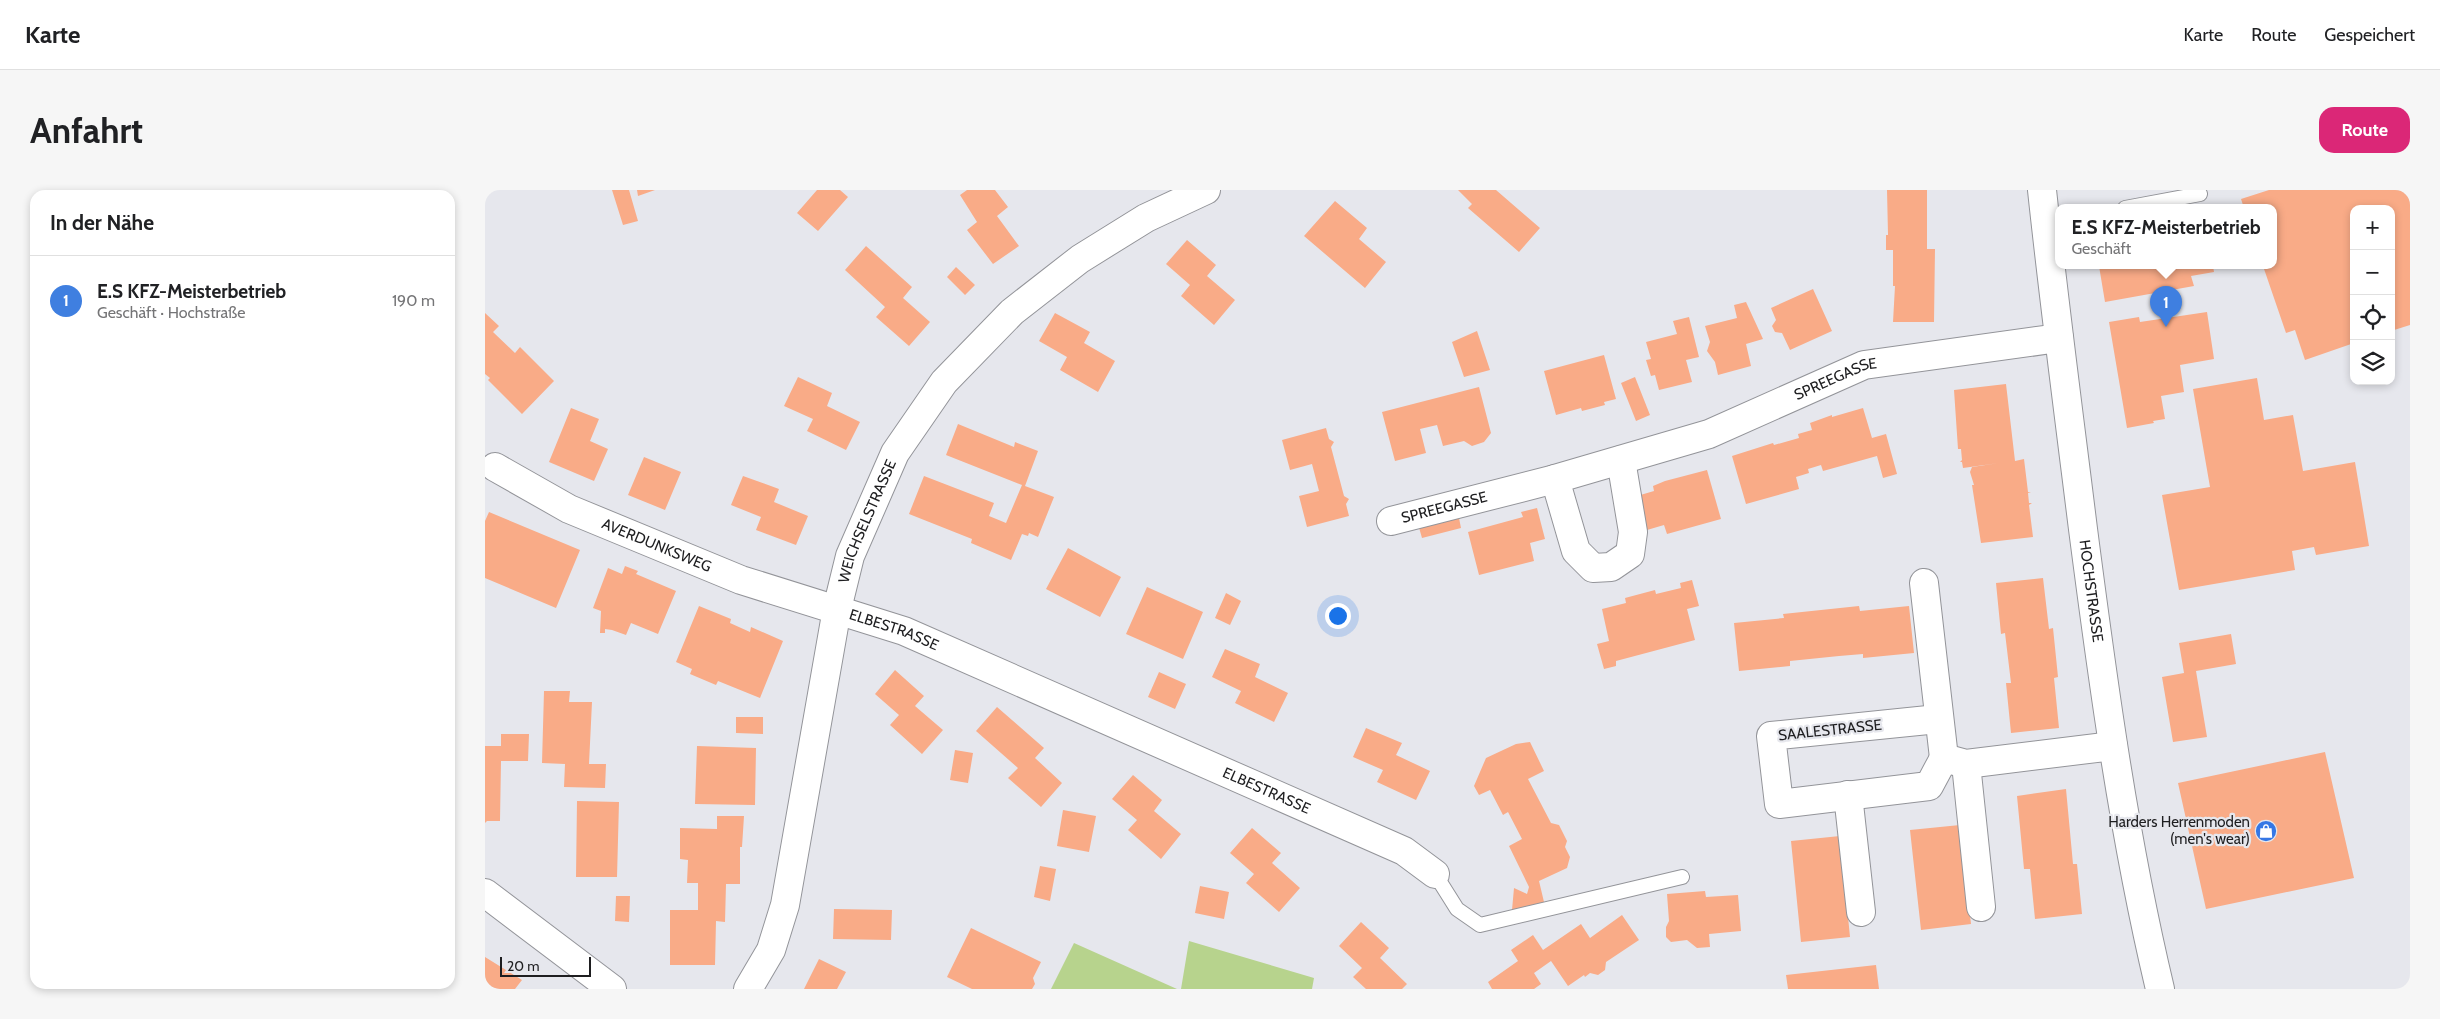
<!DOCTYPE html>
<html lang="de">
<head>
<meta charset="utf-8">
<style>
	body { margin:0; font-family:Cabin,sans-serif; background:#f6f6f6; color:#202124 }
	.controls { position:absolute; right:15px; top:15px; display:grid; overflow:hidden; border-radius:10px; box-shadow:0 2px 8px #0003 }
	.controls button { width:45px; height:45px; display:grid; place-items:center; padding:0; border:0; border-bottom:1px solid #e0e0e0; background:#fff; color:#202124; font:25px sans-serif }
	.scale { position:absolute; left:15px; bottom:12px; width:91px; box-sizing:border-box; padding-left:5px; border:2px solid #1e1e20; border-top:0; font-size:14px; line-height:18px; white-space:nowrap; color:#1e1e20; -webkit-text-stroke:4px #e6e7ed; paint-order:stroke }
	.you { position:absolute; left:852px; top:425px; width:18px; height:18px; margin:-12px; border:4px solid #fff; border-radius:50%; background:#1a73e8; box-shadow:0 0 0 8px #1a73e833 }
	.badge { display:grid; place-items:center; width:32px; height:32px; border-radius:50%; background:#db2777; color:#fff; font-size:16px; font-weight:700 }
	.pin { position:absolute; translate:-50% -41px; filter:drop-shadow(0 1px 2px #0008) }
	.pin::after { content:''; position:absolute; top:26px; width:18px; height:15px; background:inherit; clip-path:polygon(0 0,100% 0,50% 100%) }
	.popup { position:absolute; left:1570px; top:14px; width:222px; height:65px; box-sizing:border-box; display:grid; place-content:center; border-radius:10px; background:#fff; filter:drop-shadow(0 1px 4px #0005); font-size:16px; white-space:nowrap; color:#757577 }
	.popup b { font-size:19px; color:#202124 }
	.popup::after { content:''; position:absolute; left:50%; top:100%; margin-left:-10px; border:10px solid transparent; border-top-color:#fff }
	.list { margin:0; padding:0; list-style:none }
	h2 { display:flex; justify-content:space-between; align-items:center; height:65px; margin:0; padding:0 20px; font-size:21px }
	h2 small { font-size:16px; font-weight:400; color:#757577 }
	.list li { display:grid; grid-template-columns:32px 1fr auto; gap:15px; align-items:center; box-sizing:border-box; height:90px; padding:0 20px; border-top:1px solid #e0e0e0 }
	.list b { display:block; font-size:19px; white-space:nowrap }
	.list p { margin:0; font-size:16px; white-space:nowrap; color:#757577 }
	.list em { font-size:16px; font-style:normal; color:#757577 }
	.icon { flex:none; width:28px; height:28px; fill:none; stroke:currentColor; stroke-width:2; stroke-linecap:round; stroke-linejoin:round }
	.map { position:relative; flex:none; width:1925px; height:799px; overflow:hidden; border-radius:15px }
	header { display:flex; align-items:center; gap:30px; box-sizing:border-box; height:70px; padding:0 25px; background:#fff; border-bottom:1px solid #e0e0e0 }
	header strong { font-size:24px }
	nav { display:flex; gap:28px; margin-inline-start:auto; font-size:18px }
	.intro { display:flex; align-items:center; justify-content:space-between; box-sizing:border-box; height:120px; padding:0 30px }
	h1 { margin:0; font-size:35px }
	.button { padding:12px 22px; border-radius:15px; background:#db2777; color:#fff; font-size:18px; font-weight:700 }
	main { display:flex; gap:30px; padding:0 30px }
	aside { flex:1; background:#fff; border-radius:15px; box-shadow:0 2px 8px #0003 }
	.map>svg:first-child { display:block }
	.green { fill:#b7d38d }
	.building { fill:#f9ab87 }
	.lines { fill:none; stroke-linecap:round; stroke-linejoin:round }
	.service-casing { stroke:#939499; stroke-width:16 }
	.minor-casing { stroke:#939499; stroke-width:30 }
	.service { stroke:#fff; stroke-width:14 }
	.minor { stroke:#fff; stroke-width:28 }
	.labels { text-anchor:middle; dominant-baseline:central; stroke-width:4.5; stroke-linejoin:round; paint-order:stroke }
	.street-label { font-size:15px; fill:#1e1e20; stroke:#e6e7ed }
	.poi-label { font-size:15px; fill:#1e1e20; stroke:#e6e7ed; text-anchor:end }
</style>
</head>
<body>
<header>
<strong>Karte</strong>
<nav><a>Karte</a><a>Route</a><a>Gespeichert</a></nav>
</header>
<div class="intro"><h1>Anfahrt</h1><a class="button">Route</a></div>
<main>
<aside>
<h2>In der Nähe<small></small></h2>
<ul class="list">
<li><span class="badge" style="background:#3f7fe0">1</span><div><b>E.S KFZ-Meisterbetrieb</b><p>Geschäft · Hochstraße</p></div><em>190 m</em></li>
</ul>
</aside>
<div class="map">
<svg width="1925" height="799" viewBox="0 0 1925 799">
	<rect width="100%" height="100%" fill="#e6e7ed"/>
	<path class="green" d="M704,751l125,37 -2,11h-131z
		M589,753l103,46h-126z"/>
	<path class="building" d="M127,0h17l9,31 -15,4z
		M152,0h18l-17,6z
		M332,0h23l8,7 -30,34 -21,-18z
		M482,0h28l13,17 -11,9 22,30 -26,18 -26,-34 10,-8 -17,-27z
		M973,0h38l44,38 -21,24 -51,-44 4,-4z
		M1402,0h40v59h8l-1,73h-41l2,-36h-2v-36h-7v-15h2z
		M1784,0h141v135l-19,6v-122h-37v134l-49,17 -10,-30 -9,3 -23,-67h10v-58h-29l-3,-9z
		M850,11l32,27 -8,11 27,23 -21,26 -61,-52z
		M702,50l29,25 -9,11 28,24 -21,25 -33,-29 9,-11 -24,-21z
		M381,56l46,41 -9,11 27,24 -21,24 -33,-29 9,-10 -40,-37z
		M1614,76h114l1,6 -23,4 3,10 -89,16z
		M471,77l19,18 -10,10 -18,-18z
		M1328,99l19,42 -42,19 -8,-17 -7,-1 -3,-6 4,-6 -5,-12z
		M1261,112l17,37 -17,5 5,22 -33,9 -3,-13 -8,-11 3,-9 -5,-16 32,-8 -3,-13z
		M1722,122l7,47 -34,6 4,27 -23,4 4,23 -12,2 1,2 -27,5 -18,-106 30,-5 1,5z
		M0,123l14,13 -6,6 22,21 5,-6 34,34 -32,33 -34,-34 2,-2 -5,-4z
		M570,123l35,19 -6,11 31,18 -17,31 -38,-22 7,-13 -28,-16z
		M1204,127l10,40 -13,3 6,22 -33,8 -4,-15 -4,1 -5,-16 5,-1 -5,-17 31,-8 -4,-13z
		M992,141l13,39 -26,7 -12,-35z
		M1119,165l12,44 -12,3 1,3 -23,6 -1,-3 -25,7 -12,-44z
		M313,187l34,16 -5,13 33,16 -14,28 -39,-19 6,-12 -29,-13z
		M1150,187l15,38 -14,6 -15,-38z
		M1772,188l7,42 29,-5 10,56 52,-9 14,84 -53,9 -2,-8 -22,4 3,19 -116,20 -17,-95 48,-8 -17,-98z
		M1521,194l9,77 9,-2 4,33h3l-3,1 1,10h3l-3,2 4,32 -52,6 -9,-58h2l-4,-13 2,-5 27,-4 -36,5 -1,-6h-2l2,-2 -1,-11h-3l-4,-59z
		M994,197l12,46 -7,9 -12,4 -8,-5 -21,5 -6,-21 -17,4 6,24 -31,8 -13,-49z
		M86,218l28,11 -9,22 18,8 -14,32 -45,-19z
		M1378,218l9,30 14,-4 11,40 -14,4 -6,-22 -54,15 -2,-6 -13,4 1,4 -13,4 3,12 -53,15 -14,-48 41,-13 1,2 25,-7 -1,-4 14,-4 -2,-7 22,-8v2z
		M473,234l56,23 1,-5 23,9 -13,35 29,11 -16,40 -9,-4 -1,3 -6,-2 -11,26 -40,-17 1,-4 -63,-25 15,-38 70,27 -5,13 17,7 16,-38 -76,-30z
		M841,238l3,11 5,3 -3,5 13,49 5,3 -3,5 3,12 -42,11 -8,-31 20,-5 -7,-27 -22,6 -8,-30z
		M159,267l37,15 -16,38 -37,-15z
		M1222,280l14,49 -54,15 -3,-9 -17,5 -10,-34 17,-5 -1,-5 12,-5z
		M258,286l36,13 -5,13 34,14 -12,29 -40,-15 5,-13 -30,-12z
		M1052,318l8,31 -15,4 4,18 -55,14 -11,-43 55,-15 -2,-5z
		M4,322l91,38 -24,58 -71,-30v-57z
		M973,323l3,15 -39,10 -4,-14z
		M583,358l53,29 -21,40 -54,-28z
		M140,376l13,5 -2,3 40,17 -18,43 -27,-11 -5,12 -14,-5 -7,-1v4h-5l1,-22 -8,-3 15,-40 14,6z
		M1558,388l6,51 4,-1 5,49 -4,1 5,50 -48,5 -5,-50h5l-6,-50 -4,1 -5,-51z
		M1207,390l7,26 -12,3 8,31 -79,21v5l-12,3 -7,-25 12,-3 -7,-32 24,-6 -1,-5 30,-8 1,4 25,-6 -1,-5z
		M662,397l56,25 -20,47 -57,-25z
		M741,403l15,8 -11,24 -15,-7z
		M214,416l32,13 -1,4 20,9 1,-5 32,14 -23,57 -42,-17 -2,4 -26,-11 2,-5 -16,-7z
		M1374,416l1,5 49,-5 5,47 -51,5v-4l-24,2 -49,5v5l-51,5 -5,-48 50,-5 -1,-4z
		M1746,444l5,30 -40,7 11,66 -34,5 -11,-65 22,-4 -5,-30z
		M740,459l35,15 -5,13 33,16 -14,29 -39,-19 6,-12 -29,-14z
		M410,480l29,26 -9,10 28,24 -21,24 -32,-29 9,-10 -24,-21z
		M674,482l27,12 -11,25 -27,-12z
		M59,501h26l-1,11h23l-3,62h17l-1,24 -41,-1 1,-23 -23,-1z
		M512,517l47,41 -9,10 27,25 -21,24 -33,-29 10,-10 -42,-37z
		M251,527h27v17l-27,-1z
		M881,538l36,15 -6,12 34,16 -14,29 -39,-18 6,-12 -30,-13z
		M16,544h28l-1,27h-27l-1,60h-13l-2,2v-77h16z
		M1045,552l14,29 -16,8 23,44 8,2 8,16 -2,6 5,10 -3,11 -28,13 5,21 -32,8 2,-22 13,6 2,-7 -20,-41 13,-7 -14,-27 -5,3 -13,-25 -11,5 -5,-9 12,-28 30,-14z
		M212,556l59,2 -1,57 -60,-1z
		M470,560l18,3 -5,30 -18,-3z
		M1840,562l29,126 -148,31 -28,-126z
		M648,585l29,25 -8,11 27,23 -20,25 -33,-29 9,-10 -25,-21z
		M1581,599l7,75h4l5,50 -47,5 -5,-50h-6l-7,-73z
		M92,611l42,1 -2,75h-41z
		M578,620l33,6 -7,36 -32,-6z
		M232,626h27l-2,31h-2v37h-14l-1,38 -9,-1 -1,44h-45v-55h28v-27h-11l1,-23 -8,-1v-31l37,1z
		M1475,635l11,99 -50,6 -11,-100z
		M767,638l29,25 -9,10 28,25 -21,24 -33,-29 8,-9 -24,-21z
		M1355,646l10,101 -49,5 -10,-101z
		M555,676l16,3 -6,32 -16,-4z
		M715,696l29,6 -5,27 -29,-6z
		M1220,701l1,6 32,-2 3,36 -32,3 1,13 -13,1 -10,-8 -16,2 -5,-5v-10l3,-6 -2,-27z
		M131,706h14l-1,26 -14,-1z
		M349,719l58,1 -1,30 -58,-1z
		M1137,725l17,25 -33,22 -1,8 -7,5 -8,-2 -5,4 -1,-2 -16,11 -17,-25 -17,12 7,11 -7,5h-42l-4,-7 30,-21 -7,-11 22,-15 10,15 38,-26 9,14z
		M876,732l28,26 -9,10 27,26 -5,5h-36l-13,-12 9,-9 -23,-22z
		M486,738l70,34 -8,16 2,6 -3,5h-60l-25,-12z
		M0,767l37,23 -7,9h-30z
		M334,769l27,13 -9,17h-33z
		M1391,775l3,24h-91l-2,-14z"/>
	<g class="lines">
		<g class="service-casing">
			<path id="service" d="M1640,18l75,-14
				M950,684l22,35 23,16 202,-48"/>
		</g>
		<g class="minor-casing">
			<g id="minor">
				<path id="s1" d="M1557,0c12,113 27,226 41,339 20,154 41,309 77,460"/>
				<path id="s2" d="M10,277l74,42 172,71 163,51 500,220 31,23"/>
				<path d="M1070,289l21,72 17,17 18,-1 19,-13 3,-22 -12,-72"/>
				<path id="s3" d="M906,331l164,-42 154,-45 155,-69 195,-27"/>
				<path d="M1439,393l20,175 22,6 147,-18"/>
				<path d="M1453,529l-167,17 8,68 150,-18 15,-28"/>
				<path d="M1481,574l15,143"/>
				<path d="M1363,605l13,117"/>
				<path d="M0,703l127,96"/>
				<path id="s4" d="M263,799l23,-39 14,-45 52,-296 13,-53 45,-103 49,-71 68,-70 68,-53 66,-41 60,-28"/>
			</g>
		</g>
		<use href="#service" class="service"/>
		<use href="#minor" class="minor"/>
	</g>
	<defs>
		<g id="shop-disc" transform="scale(1.125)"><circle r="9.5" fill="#3577e5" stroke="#e6e7ed"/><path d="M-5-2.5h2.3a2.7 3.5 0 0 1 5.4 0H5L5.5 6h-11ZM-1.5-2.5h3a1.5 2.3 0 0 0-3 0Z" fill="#fff"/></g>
	</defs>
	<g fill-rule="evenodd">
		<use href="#shop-disc" x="1781" y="641"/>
	</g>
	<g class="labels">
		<g class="street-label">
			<text stroke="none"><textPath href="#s3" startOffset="468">SPREEGASSE</textPath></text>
			<text stroke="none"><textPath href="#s3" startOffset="55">SPREEGASSE</textPath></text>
			<text stroke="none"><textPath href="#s4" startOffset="486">WEICHSELSTRASSE</textPath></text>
			<text stroke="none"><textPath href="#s2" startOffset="180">AVERDUNKSWEG</textPath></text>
			<text stroke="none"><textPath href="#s1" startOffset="404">HOCHSTRASSE</textPath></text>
			<text stroke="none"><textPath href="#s2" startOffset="432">ELBESTRASSE</textPath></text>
			<text transform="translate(1345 540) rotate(-6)">SAALESTRASSE</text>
			<text stroke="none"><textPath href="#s2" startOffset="838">ELBESTRASSE</textPath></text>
		</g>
		<g class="poi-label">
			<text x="1765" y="632">Harders Herrenmoden<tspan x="1765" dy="17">(men's wear)</tspan></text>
		</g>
	</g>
</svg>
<div class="controls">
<button>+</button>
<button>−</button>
<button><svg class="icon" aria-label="locate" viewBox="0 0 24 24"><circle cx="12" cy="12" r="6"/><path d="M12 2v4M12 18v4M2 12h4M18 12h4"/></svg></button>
<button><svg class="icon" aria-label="layers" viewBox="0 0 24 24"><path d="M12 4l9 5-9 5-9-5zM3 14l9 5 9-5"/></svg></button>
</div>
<div class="scale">20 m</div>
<div class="you"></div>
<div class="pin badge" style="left:1681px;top:137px;background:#3f7fe0">1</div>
<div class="popup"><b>E.S KFZ-Meisterbetrieb</b>Geschäft</div>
</div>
</main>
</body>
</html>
